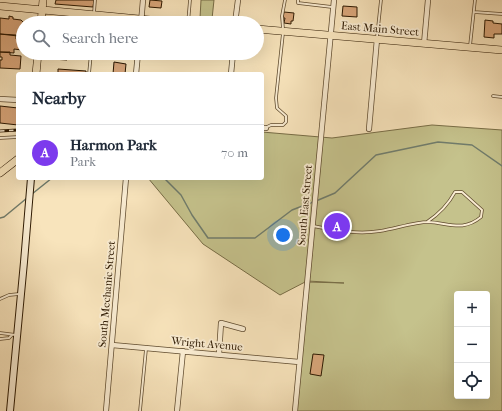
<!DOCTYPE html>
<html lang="en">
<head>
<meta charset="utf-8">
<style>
	body { margin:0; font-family:"IM FELL French Canon",serif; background:#f2f2f3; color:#1f2937 }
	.controls { position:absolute; right:12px; bottom:12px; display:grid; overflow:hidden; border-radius:4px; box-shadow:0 4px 16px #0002 }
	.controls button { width:36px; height:36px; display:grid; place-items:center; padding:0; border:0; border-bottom:1px solid #e0e1e3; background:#fff; color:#1f2937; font:20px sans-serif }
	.you { position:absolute; left:283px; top:235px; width:14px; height:14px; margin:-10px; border:3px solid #fff; border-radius:50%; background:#1a73e8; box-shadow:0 0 0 6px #1a73e833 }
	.badge { display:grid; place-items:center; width:26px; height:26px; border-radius:50%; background:#7c3aed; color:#fff; font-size:13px; font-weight:700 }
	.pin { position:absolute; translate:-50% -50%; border:2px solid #fff; box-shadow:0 1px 4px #0006 }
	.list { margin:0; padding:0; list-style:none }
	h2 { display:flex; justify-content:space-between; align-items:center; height:52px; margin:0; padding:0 16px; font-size:17px }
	h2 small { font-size:13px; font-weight:400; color:#747a83 }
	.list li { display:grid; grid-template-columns:26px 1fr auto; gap:12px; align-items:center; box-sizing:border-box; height:56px; padding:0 16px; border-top:1px solid #e0e1e3 }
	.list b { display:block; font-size:15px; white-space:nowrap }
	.list p { margin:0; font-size:13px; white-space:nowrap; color:#747a83 }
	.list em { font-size:13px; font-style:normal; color:#747a83 }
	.icon { flex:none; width:22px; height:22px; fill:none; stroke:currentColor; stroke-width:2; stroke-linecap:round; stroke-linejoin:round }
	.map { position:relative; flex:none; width:502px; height:411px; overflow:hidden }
	.search { position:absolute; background:#fff; box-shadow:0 4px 16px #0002; left:16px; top:16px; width:248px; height:44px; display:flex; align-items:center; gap:10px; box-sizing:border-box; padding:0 14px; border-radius:22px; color:#747a83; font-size:15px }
	.panel { position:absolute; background:#fff; box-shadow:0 4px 16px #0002; left:16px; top:72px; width:248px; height:108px; border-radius:4px }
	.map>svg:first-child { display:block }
	.green { fill:#c5c28c; stroke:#786d46; fill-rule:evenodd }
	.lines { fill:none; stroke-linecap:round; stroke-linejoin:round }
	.stream { stroke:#707c6c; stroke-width:1.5 }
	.building { fill:#d9a67a; stroke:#2c1800 }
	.lane-casing { stroke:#5f4b2f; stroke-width:3.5 }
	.street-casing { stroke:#5f4b2f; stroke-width:6 }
	.secondary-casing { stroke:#2c1800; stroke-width:8 }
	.primary-casing { stroke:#2c1800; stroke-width:8 }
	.lane { stroke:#faedd3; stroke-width:2 }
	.street { stroke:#faedd3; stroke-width:4.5 }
	.secondary { stroke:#faedd3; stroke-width:6 }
	.primary { stroke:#f8e4bc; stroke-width:7 }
	.rail-casing { stroke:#2c1800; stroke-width:3 }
	.rail { stroke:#faedd3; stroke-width:1.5; stroke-dasharray:4.5; stroke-linecap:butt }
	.labels { text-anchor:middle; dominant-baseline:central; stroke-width:3.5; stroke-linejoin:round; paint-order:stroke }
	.street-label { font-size:11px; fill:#2c1800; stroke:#faedd3 }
</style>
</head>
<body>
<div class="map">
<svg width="502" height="411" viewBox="0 0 502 411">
	<rect width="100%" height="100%" fill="#f8e4bc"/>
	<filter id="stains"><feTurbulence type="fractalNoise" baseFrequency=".005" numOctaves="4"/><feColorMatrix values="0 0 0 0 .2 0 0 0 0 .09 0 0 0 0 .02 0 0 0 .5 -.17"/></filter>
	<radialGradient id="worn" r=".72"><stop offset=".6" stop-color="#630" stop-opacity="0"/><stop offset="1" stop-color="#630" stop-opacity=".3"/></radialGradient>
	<path class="green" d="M201,0h13l-2,19 -12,-1z
		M432,125l70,5v281h-207l12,-129 37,1 -37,-2 -27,14 -77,-51 -55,-66h114v-46l70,6zM457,294h30v102h-30z"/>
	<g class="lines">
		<path class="stream" d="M164,178l17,17 11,20 16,23h47l37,-28 21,-8
			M32,194l20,-16
			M316,201l19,-8 41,-38 62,-13 34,3 30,21
			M0,218l4,-1 23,-19"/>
	</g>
	<path class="building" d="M56,0h38l-1,7 -38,-3z
		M150,0l12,1 -1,7 -12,-1z
		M343,6l14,1v10l-15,-1z
		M284,12l10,1 -1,8h-2v3l-7,-1 1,-5h-2z
		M9,16l4,1v2l8,1 3,3h-1v10h-4l-1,3 -18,-2v-16l9,1z
		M485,20l8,1v2l9,1v10h-8v4l-10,-1z
		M0,34l16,1v4l7,1 -1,10 -8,-1v4l-14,-1z
		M0,52h10v3l11,1 -1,13 -20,-1v-8h2v-3h-2z
		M53,53h15l-1,7 -15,-1z
		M114,62l12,2 -1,10h-12z
		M58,69l28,2v3h-28z
		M0,106l18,2v17l-18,-2z
		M313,354l11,1 -3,21 -11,-2z"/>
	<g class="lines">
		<g class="lane-casing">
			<path id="lane" d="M298,0v3l34,4
				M474,12l28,2
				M94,13l1,-13
				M188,23l2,-23
				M283,29l-1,-13 3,-16
				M377,37l4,-37
				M470,46l5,-46
				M91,55l46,3
				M89,74l2,-21
				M493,96l9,1
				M267,127l4,-2h12l3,-3v-6l-9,-8 -1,-10 7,-65
				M0,138l18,-1
				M313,226c22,4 44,9 67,5 14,-2 35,-9 48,-9 21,1 35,10 53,-5l1,-7 -20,-18h-7c-7,13 -16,22 -28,30
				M0,299l9,-4 10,-1
				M0,333l16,2
				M0,339l9,-1 3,-3
				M140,411l6,-62"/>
		</g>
		<g class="street-casing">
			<path id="street" d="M141,23l2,-23
				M235,23l3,-23
				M424,44l4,-44
				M136,74l2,-21
				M231,74l2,-21
				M0,99l18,1
				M262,128h4
				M369,129l8,-90
				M112,345l187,17
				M219,354l2,-31 22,6
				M106,411l20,-233
				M177,411l6,-60
				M295,411l39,-411"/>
		</g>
		<g class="secondary-casing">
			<path id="secondary" d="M10,411l14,-149 7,-84"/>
		</g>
		<g class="primary-casing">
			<path id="primary" d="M0,6l182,17
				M41,23l2,-23
				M257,29l245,21
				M36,74l2,-21
				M0,173l18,-14"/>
		</g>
		<use href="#lane" class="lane"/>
		<use href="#street" class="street"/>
		<use href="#secondary" class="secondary"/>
		<use href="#primary" class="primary"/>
		<g class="rail-casing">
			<path id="rail" d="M0,131l18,-1"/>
		</g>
		<use href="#rail" class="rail"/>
	</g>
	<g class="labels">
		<g class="street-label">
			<text transform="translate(380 29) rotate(5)">East Main Street</text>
			<text transform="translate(305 205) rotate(-85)">South East Street</text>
			<text transform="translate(107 294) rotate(-85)">South Mechanic Street</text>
			<text transform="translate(207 344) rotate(5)">Wright Avenue</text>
		</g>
	</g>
	<rect width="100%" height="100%" filter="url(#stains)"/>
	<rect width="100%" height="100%" fill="url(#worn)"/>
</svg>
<div class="controls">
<button>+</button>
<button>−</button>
<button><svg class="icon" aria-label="locate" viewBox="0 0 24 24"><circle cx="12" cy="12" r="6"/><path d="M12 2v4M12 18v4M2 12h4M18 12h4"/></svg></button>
</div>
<div class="you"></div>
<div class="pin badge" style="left:337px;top:226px">A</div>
<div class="search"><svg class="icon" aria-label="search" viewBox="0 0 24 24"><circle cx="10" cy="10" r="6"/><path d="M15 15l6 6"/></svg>Search here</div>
<section class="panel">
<h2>Nearby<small></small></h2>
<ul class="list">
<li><span class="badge">A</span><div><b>Harmon Park</b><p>Park</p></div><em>70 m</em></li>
</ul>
</section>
</div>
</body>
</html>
